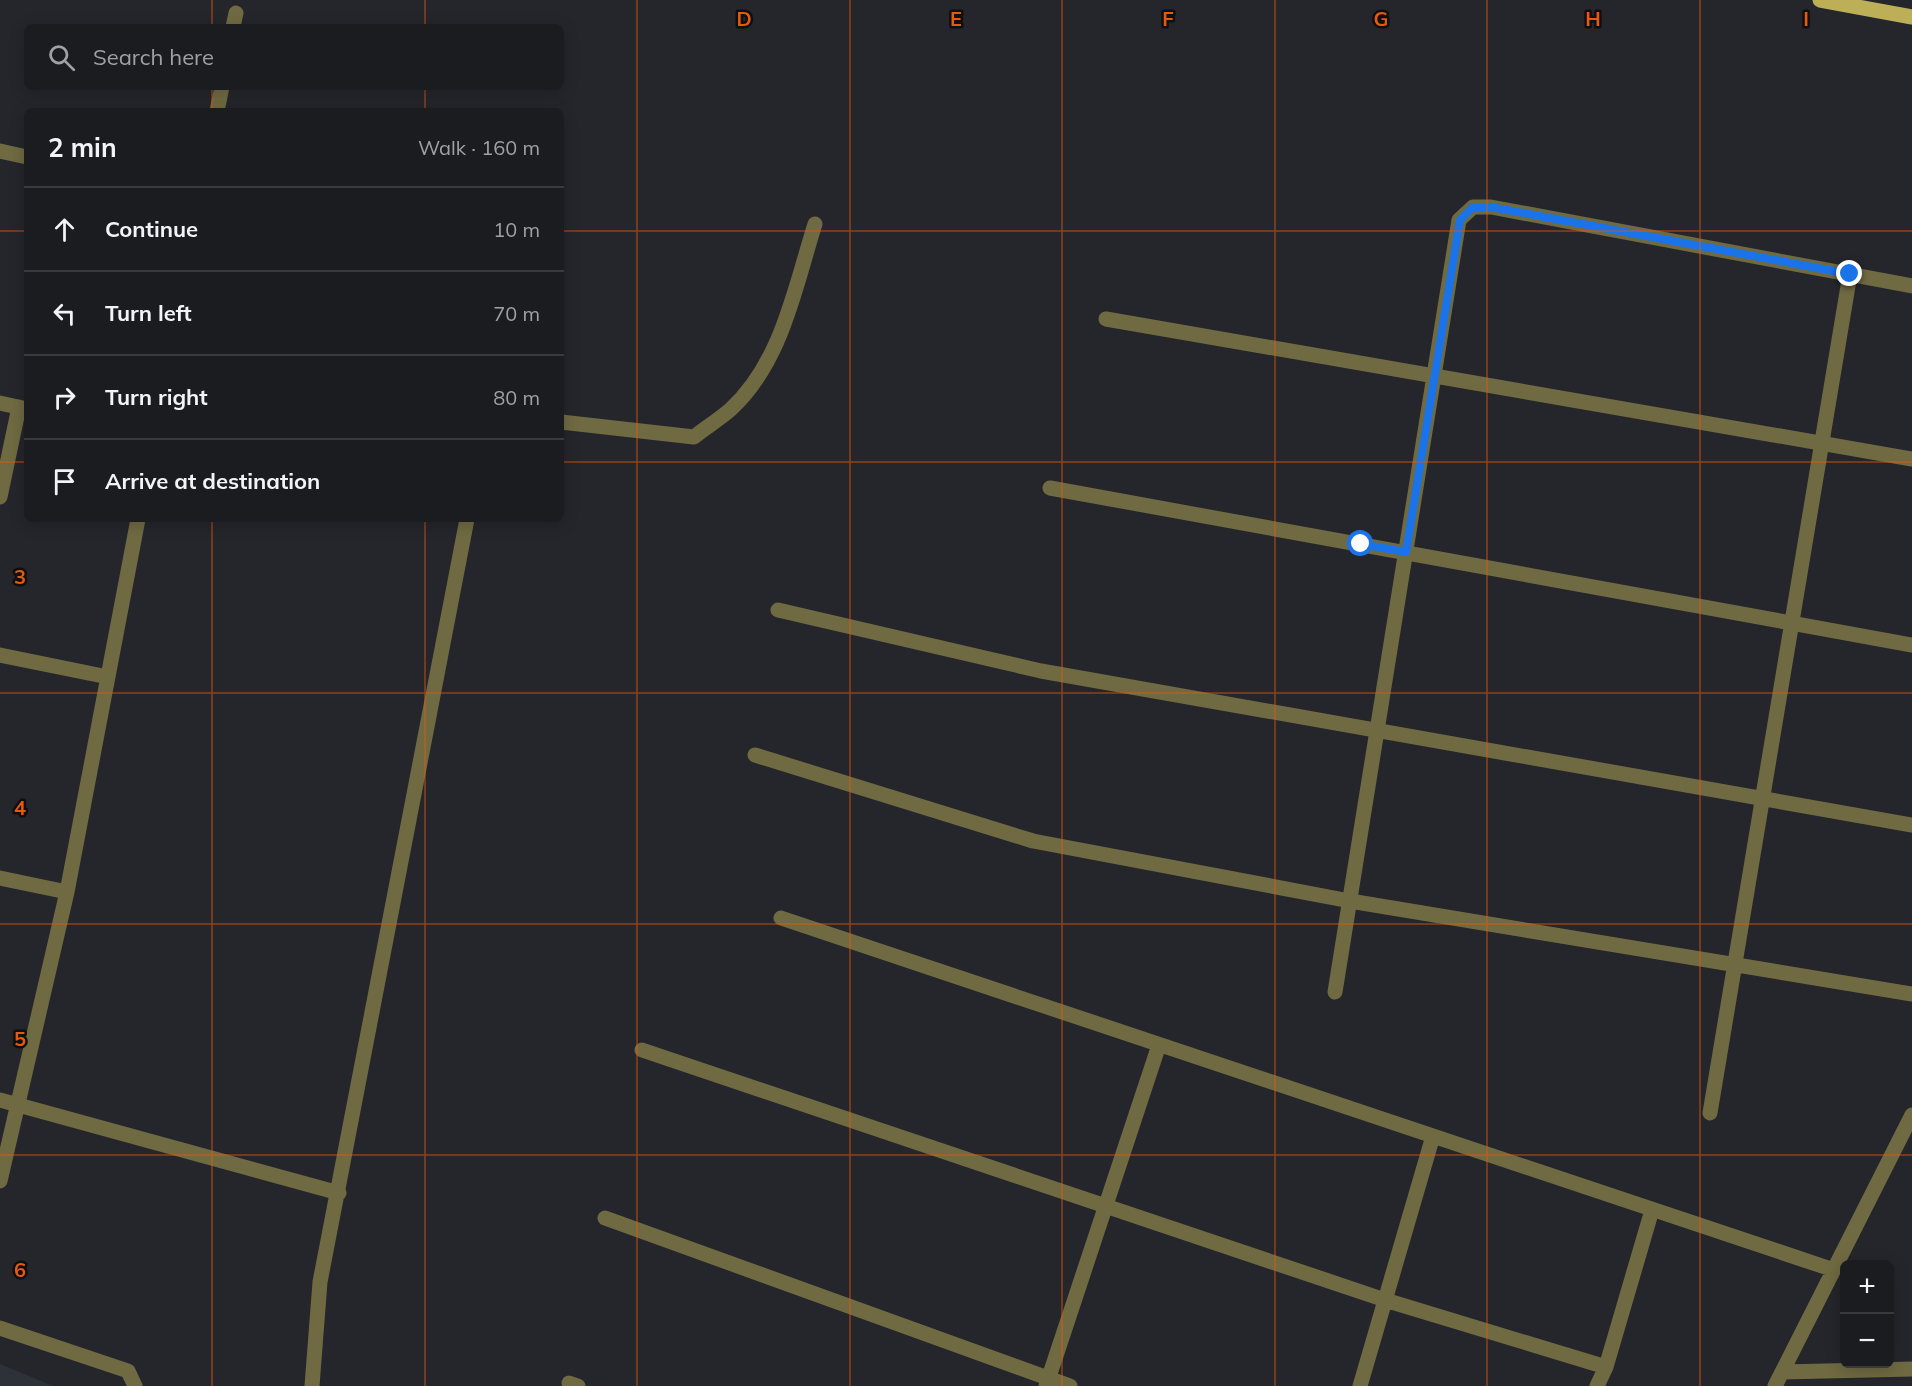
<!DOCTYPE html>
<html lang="en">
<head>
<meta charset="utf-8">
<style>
	body { margin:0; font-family:Mulish,sans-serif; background:#28292d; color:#f1f3f6 }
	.controls { position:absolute; right:18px; bottom:18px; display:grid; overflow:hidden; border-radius:9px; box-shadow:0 3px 15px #0003 }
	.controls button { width:54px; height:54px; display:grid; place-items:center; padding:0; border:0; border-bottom:2px solid #393a3e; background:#1b1c20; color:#f1f3f6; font:30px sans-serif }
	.stop { position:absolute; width:18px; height:18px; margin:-14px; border:4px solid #1a73e8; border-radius:50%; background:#fff }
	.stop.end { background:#1a73e8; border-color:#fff; box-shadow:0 2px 6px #0008 }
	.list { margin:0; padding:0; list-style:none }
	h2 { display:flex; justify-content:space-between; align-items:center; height:78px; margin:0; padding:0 24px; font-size:26px }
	h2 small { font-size:20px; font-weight:400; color:#a0a1a5 }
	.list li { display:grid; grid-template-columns:39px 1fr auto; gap:18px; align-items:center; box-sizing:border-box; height:84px; padding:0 24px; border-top:2px solid #393a3e }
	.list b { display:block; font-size:22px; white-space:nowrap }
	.list em { font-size:20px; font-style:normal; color:#a0a1a5 }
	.icon { flex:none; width:33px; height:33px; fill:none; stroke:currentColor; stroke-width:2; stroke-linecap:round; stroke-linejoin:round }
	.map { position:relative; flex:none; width:1912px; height:1386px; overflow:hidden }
	.search { position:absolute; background:#1b1c20; box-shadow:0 3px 15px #0003; left:24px; top:24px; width:540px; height:66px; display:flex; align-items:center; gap:15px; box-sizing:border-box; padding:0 21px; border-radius:9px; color:#a0a1a5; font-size:22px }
	.panel { position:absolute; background:#1b1c20; box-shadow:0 3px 15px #0003; left:24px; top:108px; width:540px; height:414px; border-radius:9px }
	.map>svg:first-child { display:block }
	.built { fill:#2d313a }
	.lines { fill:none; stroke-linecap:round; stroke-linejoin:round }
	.minor { stroke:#706a42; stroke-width:15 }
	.major { stroke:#bcaf57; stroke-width:15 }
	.route { stroke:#1a73e8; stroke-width:8 }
	.grid { fill:none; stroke:#e8590c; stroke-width:1.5; stroke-opacity:0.55 }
	.grid-label { font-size:20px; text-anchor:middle; font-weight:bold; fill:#e8590c; stroke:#0e0f11; stroke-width:5; stroke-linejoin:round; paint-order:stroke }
</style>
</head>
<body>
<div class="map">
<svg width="1912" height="1386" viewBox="0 0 1912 1386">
	<rect width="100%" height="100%" fill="#24262b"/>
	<path class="built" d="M0,1364l53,22h-53z"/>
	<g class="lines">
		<path class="minor" d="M233,27l3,-14
			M217,111l5,-24
			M0,151l27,6
			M1106,319l806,140
			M0,403l27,6
			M561,422l133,15c12,-10 26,-18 37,-28 51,-47 64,-122 84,-185
			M1050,488l862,157
			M0,497l19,-90
			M778,610l263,61 871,154
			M0,655l108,22
			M755,755l278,86 317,60 562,93
			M0,878l67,14
			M781,918l1053,352
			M1335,992l124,-772 14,-13h18l421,79
			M642,1050l743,250 221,67
			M0,1100l339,93
			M1710,1113l140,-839
			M0,1181l67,-289 71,-373
			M605,1218l465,168
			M0,1328l128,43 7,15
			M1782,1372l130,-3
			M569,1383l9,3
			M312,1386l8,-104 147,-763
			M1046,1386l113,-341
			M1360,1386l73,-250
			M1597,1386l9,-19 46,-157
			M1775,1386l137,-271"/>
		<path class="major" d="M1820,0l92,17"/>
	</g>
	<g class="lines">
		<path class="route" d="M1361,544l45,8 54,-332 13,-13h18l359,67"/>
	</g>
	<path class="grid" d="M212,0v27M425,0v27M637,0v1386M850,0v1386M1062,0v1386M1275,0v1386M1487,0v1386M1700,0v1386M212,87v24M425,87v24M0,231h27M561,231h1351M0,462h27M561,462h1351M212,519v867M425,519v867M0,693h1912M0,924h1912M0,1155h1912"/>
	<g class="grid-label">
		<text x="744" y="26">D</text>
		<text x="956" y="26">E</text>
		<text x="1168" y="26">F</text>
		<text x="1381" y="26">G</text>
		<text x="1593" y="26">H</text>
		<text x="1806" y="26">I</text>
		<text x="20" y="584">3</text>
		<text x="20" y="815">4</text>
		<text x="20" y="1046">5</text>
		<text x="20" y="1277">6</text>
	</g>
</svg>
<div class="controls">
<button>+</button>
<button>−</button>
</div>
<div class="stop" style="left:1361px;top:544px"></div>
<div class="stop end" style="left:1850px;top:274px"></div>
<div class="search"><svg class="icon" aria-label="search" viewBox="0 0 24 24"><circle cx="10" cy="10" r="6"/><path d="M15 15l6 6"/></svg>Search here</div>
<section class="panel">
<h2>2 min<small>Walk · 160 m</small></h2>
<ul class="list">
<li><svg class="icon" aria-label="ahead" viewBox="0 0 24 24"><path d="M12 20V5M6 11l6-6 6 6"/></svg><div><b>Continue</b></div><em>10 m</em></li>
<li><svg class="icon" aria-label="left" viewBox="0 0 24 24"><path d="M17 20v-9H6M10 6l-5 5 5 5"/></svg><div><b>Turn left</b></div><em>70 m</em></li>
<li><svg class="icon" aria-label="right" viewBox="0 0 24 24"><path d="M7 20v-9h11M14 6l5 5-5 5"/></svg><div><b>Turn right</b></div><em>80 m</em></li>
<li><svg class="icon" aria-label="arrive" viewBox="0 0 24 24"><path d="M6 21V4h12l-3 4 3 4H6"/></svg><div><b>Arrive at destination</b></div></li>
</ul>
</section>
</div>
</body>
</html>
